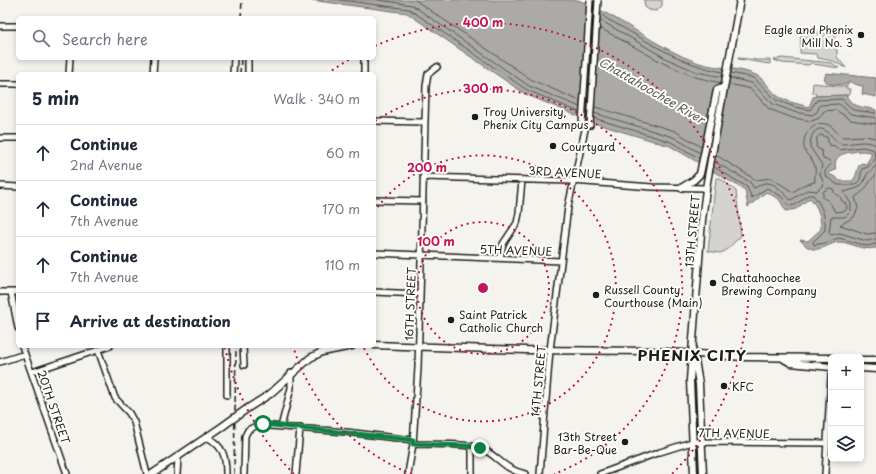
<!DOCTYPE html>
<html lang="en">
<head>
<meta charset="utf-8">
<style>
	body { margin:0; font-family:"Playpen Sans",sans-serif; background:#f6f6f7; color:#1f2937 }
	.controls { position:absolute; right:12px; bottom:12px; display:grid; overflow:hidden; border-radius:6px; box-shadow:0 2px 6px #0003 }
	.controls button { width:36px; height:36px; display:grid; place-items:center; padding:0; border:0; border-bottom:1px solid #e0e1e3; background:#fff; color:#1f2937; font:20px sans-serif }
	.stop { position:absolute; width:12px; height:12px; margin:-9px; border:3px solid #0b8043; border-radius:50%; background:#fff }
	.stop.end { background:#0b8043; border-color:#fff; box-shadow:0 1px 4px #0008 }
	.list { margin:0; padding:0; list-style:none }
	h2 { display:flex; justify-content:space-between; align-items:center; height:52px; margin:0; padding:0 16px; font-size:17px }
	h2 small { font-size:13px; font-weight:400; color:#747a83 }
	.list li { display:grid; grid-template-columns:26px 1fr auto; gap:12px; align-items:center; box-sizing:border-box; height:56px; padding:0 16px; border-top:1px solid #e0e1e3 }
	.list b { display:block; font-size:15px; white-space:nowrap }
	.list p { margin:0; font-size:13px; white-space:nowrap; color:#747a83 }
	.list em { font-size:13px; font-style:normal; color:#747a83 }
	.icon { flex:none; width:22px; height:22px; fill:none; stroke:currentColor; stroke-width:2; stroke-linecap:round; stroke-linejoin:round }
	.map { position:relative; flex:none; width:876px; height:474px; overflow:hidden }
	.search { position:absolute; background:#fff; box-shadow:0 2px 6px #0003; left:16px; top:16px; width:360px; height:44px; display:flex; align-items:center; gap:10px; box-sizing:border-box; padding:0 14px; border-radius:6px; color:#747a83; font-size:15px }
	.panel { position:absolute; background:#fff; box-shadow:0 2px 6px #0003; left:16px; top:72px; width:360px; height:276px; border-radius:6px }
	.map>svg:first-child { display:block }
	.green { fill:#d4d3cf; stroke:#787876 }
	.water { fill:#abaaa6; stroke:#72716f; fill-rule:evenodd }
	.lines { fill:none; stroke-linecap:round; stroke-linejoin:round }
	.shore { stroke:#555553; stroke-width:1 }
	.minor-casing { stroke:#1c1c1c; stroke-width:8 }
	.major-casing { stroke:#1c1c1c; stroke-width:9 }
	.minor { stroke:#fdfcf7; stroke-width:5 }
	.major { stroke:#fdfcf7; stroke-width:6 }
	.rail { stroke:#1c1c1c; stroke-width:1.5; stroke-dasharray:6 3; stroke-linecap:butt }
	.minor-bridge-casing { stroke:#1c1c1c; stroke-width:8; stroke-linecap:butt }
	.major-bridge-casing { stroke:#1c1c1c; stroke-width:9; stroke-linecap:butt }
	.minor-bridge { stroke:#fdfcf7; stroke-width:5 }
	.major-bridge { stroke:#fdfcf7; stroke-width:6 }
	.route { stroke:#0b8043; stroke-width:5 }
	.ring { fill:none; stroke:#c2185b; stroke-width:2; stroke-dasharray:2 4 }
	.poi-dot { fill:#1c1c1c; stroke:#fdfcf7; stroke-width:1.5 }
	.labels { text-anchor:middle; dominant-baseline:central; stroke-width:4; stroke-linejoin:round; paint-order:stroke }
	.poi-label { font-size:11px; fill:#1c1c1c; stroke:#fdfcf7; text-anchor:start }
	.street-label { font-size:11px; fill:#1c1c1c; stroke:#fdfcf7 }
	.water-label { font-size:12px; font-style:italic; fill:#5c5c5a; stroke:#fdfcf7 }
	.district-label { font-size:15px; font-weight:bold; letter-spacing:1px; fill:#1c1c1c; stroke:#fdfcf7 }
	.centre { fill:#c2185b; stroke:#fdfcf7; stroke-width:2 }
	.ring-label { font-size:12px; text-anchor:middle; font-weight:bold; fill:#c2185b; stroke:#fdfcf7; stroke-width:4; stroke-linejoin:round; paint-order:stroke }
</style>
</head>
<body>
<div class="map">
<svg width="876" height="474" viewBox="0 0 876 474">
	<rect width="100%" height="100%" fill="#f4f3ee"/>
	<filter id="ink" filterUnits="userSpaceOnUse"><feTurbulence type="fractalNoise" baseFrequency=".025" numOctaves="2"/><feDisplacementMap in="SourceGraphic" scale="8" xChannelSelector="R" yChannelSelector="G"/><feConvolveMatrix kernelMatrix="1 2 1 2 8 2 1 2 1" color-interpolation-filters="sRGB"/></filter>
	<g filter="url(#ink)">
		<path class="green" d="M644,0h18v6l-6,5 -7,-1 -4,-3z
			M803,32l33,2c-2,6 -7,10 1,16v7l9,11 -13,-7 -15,-3 -2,-4 -16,-1 1,-18z
			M738,58l19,2h13v4l-32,-5z
			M782,58l30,3 -1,2 -2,2 -27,-2 -8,-3z
			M813,61l19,2 7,5 -26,-4z
			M813,83l34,4v2h3l-1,6 -33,1 -1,-3h-3z
			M716,178h4l16,13 5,45 -16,15 -5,2 -12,-2z"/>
		<path class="water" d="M310,0h268c42,16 78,48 121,63 19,6 39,4 57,12 10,5 14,16 23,22 9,5 20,7 30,10l4,-10 3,-1 30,-1c7,14 17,11 30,15v138c-15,3 -23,-5 -36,-6 -9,0 -18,9 -27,7 -6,-1 -9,-5 -13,-9l8,1 13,-12c0,-13 -3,-22 -11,-31l-14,11 -10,2 -7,-12 -13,-7 -18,15 -3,-17 -75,-44 -73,-22 -72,-30 -118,-81zM863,151l8,1v4l-5,8 -5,-1c-5,5 -3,13 -9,18h-13l-2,-3 -8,-4v-2l7,-2c-5,-18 14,-18 27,-19z
			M826,73l50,5v19l-14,-3 1,-8c-6,0 -10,-4 -15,-4v3l-19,-1 -5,-4z"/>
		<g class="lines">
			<path class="shore" d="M340,0l69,9 118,81 52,22
				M378,0l34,5 117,81 51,21
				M415,0l117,80 48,21
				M601,14l6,5c38,20 73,46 116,53
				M600,20l67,39 30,13 25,5
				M600,28l65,36 30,13 26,6
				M731,73l23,5 22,22 19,7 15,3 7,-10 25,-1 11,11 23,3
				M730,78l22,5 21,21 21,8 18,3 5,-3 3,-7 19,-1 12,10 25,4
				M729,84l22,5 18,20 24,9 19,3 7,-3 5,-7 12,-1 15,10 25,4
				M595,107l80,24 26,16
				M594,113l79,24 27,16
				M594,118l77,24 28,16
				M820,135l7,2 2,8 6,1 4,4 24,-3 11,3 1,9 -7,8 -6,2 -2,11 -5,5h-17l-13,-9v-5l6,-7 -1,-3 -7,-2 -1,-8 -6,-4 1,-9z
				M716,155l40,25 15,-2 22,14 10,-7 12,-3c-1,-5 1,-11 0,-15 -1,-7 -8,-11 -10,-16 -5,-13 6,-31 21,-27 8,2 10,10 17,13l21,-1 12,2
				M715,162l35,20 4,6c4,-1 7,-5 12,-5 11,-1 18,12 25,17l16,-10 10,1 7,-7 -4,-10 2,-9 -12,-18c0,-5 1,-11 4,-15 12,-11 19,11 28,12 11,0 23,-5 34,1
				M876,166l-9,8 -3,8 -6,6 -14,4 7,12v7l-6,6h-14l-2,16 2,2 9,-2 27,8 9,-2
				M714,167l33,20 5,11 15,-10 14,8 8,10 6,-1 13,-10h5c9,10 13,22 12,35l-12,12 1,3 11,-2 14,-5 28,8 9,-2
				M876,175c-9,7 -7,14 -21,22l3,11 -4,9 -14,8 27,9 9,-1
				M829,188l4,1 2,5 5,2 2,5 4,3 1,4 -2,3 -10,1 -6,-11 -6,-3v-6z"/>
			<g class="minor-casing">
				<path id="minor" d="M0,26h18
					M364,58v16
					M69,74l1,-16
					M153,74l1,-16
					M233,74l1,-16
					M248,74v-16
					M0,84h18
					M374,121l50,1
					M0,138h18
					M423,177l149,4 80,6 54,1
					M0,186l18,1
					M374,200l49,1
					M374,253l187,8
					M500,258l3,-14 14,-21 2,-10 3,-33
					M0,292h18
					M11,292l7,36
					M374,292l46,2
					M22,346l45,128
					M243,346l1,19
					M98,350l17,48 14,15 5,9 13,52
					M0,362l25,-8
					M32,372l78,-26
					M227,395v-49
					M281,427l10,-39v-15
					M207,437c16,9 19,19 19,37
					M413,444c17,1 53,-1 67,4 17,6 22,21 45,26
					M177,474l1,-16
					M244,474l1,-38 3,-6 10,-5 88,7 67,8
					M296,474l4,-46
					M408,474l5,-30 5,-76 8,-282 2,-12 9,-7
					M472,474v-27
					M540,474l10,-124 18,-143 18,-82 8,-125
					M600,474l60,-22 32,-10 134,1
					M825,474l6,-98"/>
			</g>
			<g class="major-casing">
				<path id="major" d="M681,188l13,-8 6,-6 17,-84 7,-3
					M374,345l152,5 125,1 93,6 87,1
					M784,359l7,4 40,4
					M695,360l4,24 4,90
					M861,360h15
					M861,368l15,1
					M248,408l22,-14 40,-36 12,-6 30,-6
					M152,474l71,-48
					M694,474l-4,-94 12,-160 5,-38 33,-182"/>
			</g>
			<use href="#minor" class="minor"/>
			<use href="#major" class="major"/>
			<path class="rail" d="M241,18l1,-18
				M240,74l1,-16
				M234,474l2,-128"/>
			<g class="minor-bridge-casing">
				<path id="minor-bridge" d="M590,0l-8,124 8,1 8,-125"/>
			</g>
			<g class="major-bridge-casing">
				<path id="major-bridge" d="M223,426l25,-18"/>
			</g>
			<use href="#minor-bridge" class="minor-bridge"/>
			<use href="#major-bridge" class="major-bridge"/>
		</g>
	</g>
	<g class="lines" filter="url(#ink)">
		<path class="route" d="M263,424l150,16v4l54,2 13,2"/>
	</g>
	<g class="ring">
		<circle cx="483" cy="288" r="66"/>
		<path d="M374 212A133 133 0 1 1 363 346"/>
		<path d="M412 474A199 199 0 0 1 293 346M375 121A199 199 0 1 1 554 474"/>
		<path d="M294 474A265 265 0 0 1 225 348M327 74A265 265 0 0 1 350 59M375 46A265 265 0 0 1 672 474"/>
	</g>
	<g class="poi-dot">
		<circle cx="861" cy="35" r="4"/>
		<circle cx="475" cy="117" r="4"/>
		<circle cx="553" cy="146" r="4"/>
		<circle cx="713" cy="283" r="4"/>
		<circle cx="596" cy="295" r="4"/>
		<circle cx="451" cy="320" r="4"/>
		<circle cx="724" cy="386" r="4"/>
		<circle cx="625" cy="442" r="4"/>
	</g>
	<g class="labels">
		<g class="poi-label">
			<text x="853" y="29" text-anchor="end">Eagle and Phenix<tspan x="853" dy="13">Mill No. 3</tspan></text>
			<text x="483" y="111">Troy University,<tspan x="483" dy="13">Phenix City Campus</tspan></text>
			<text x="561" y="146">Courtyard</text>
			<text x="721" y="277">Chattahoochee<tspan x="721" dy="13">Brewing Company</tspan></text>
			<text x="604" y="289">Russell County<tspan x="604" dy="13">Courthouse (Main)</tspan></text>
			<text x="459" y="314">Saint Patrick<tspan x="459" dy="13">Catholic Church</tspan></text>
			<text x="732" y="386">KFC</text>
			<text x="617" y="436" text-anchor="end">13th Street<tspan x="617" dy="13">Bar-Be-Que</tspan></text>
		</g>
		<g class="street-label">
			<text transform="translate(565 172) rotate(3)">3RD AVENUE</text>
			<text transform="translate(692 231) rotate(-85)">13TH STREET</text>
			<text transform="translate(516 250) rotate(2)">5TH AVENUE</text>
			<text transform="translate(410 304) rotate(-88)">16TH STREET</text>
			<text transform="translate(538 381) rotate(-85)">14TH STREET</text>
			<text transform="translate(54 407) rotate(71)">20TH STREET</text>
			<text transform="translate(734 433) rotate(1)">7TH AVENUE</text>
		</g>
		<g class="water-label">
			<text transform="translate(652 90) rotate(30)">Chattahoochee River</text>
		</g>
		<g class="district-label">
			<text x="692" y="354">PHENIX CITY</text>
		</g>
	</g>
	<circle cx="483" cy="288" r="6" class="centre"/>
	<g class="ring-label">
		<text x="483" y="27">400 m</text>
		<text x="483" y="93">300 m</text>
		<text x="427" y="172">200 m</text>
		<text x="436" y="246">100 m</text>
	</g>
</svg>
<div class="controls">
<button>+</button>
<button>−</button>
<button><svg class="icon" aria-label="layers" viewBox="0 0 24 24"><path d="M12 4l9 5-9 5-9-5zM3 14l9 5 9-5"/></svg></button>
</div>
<div class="stop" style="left:263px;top:424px"></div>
<div class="stop end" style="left:480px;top:448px"></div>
<div class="search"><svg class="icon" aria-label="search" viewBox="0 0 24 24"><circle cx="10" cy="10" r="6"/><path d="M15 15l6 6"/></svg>Search here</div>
<section class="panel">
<h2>5 min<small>Walk · 340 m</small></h2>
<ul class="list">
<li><svg class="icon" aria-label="ahead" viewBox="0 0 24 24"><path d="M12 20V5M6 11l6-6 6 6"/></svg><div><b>Continue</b><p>2nd Avenue</p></div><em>60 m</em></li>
<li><svg class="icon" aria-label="ahead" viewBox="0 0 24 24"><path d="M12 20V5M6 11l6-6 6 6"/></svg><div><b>Continue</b><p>7th Avenue</p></div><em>170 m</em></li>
<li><svg class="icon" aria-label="ahead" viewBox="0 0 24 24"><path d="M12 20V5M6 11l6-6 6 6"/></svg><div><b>Continue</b><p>7th Avenue</p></div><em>110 m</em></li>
<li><svg class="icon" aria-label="arrive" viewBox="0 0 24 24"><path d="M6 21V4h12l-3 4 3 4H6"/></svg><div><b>Arrive at destination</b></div></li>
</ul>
</section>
</div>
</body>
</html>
